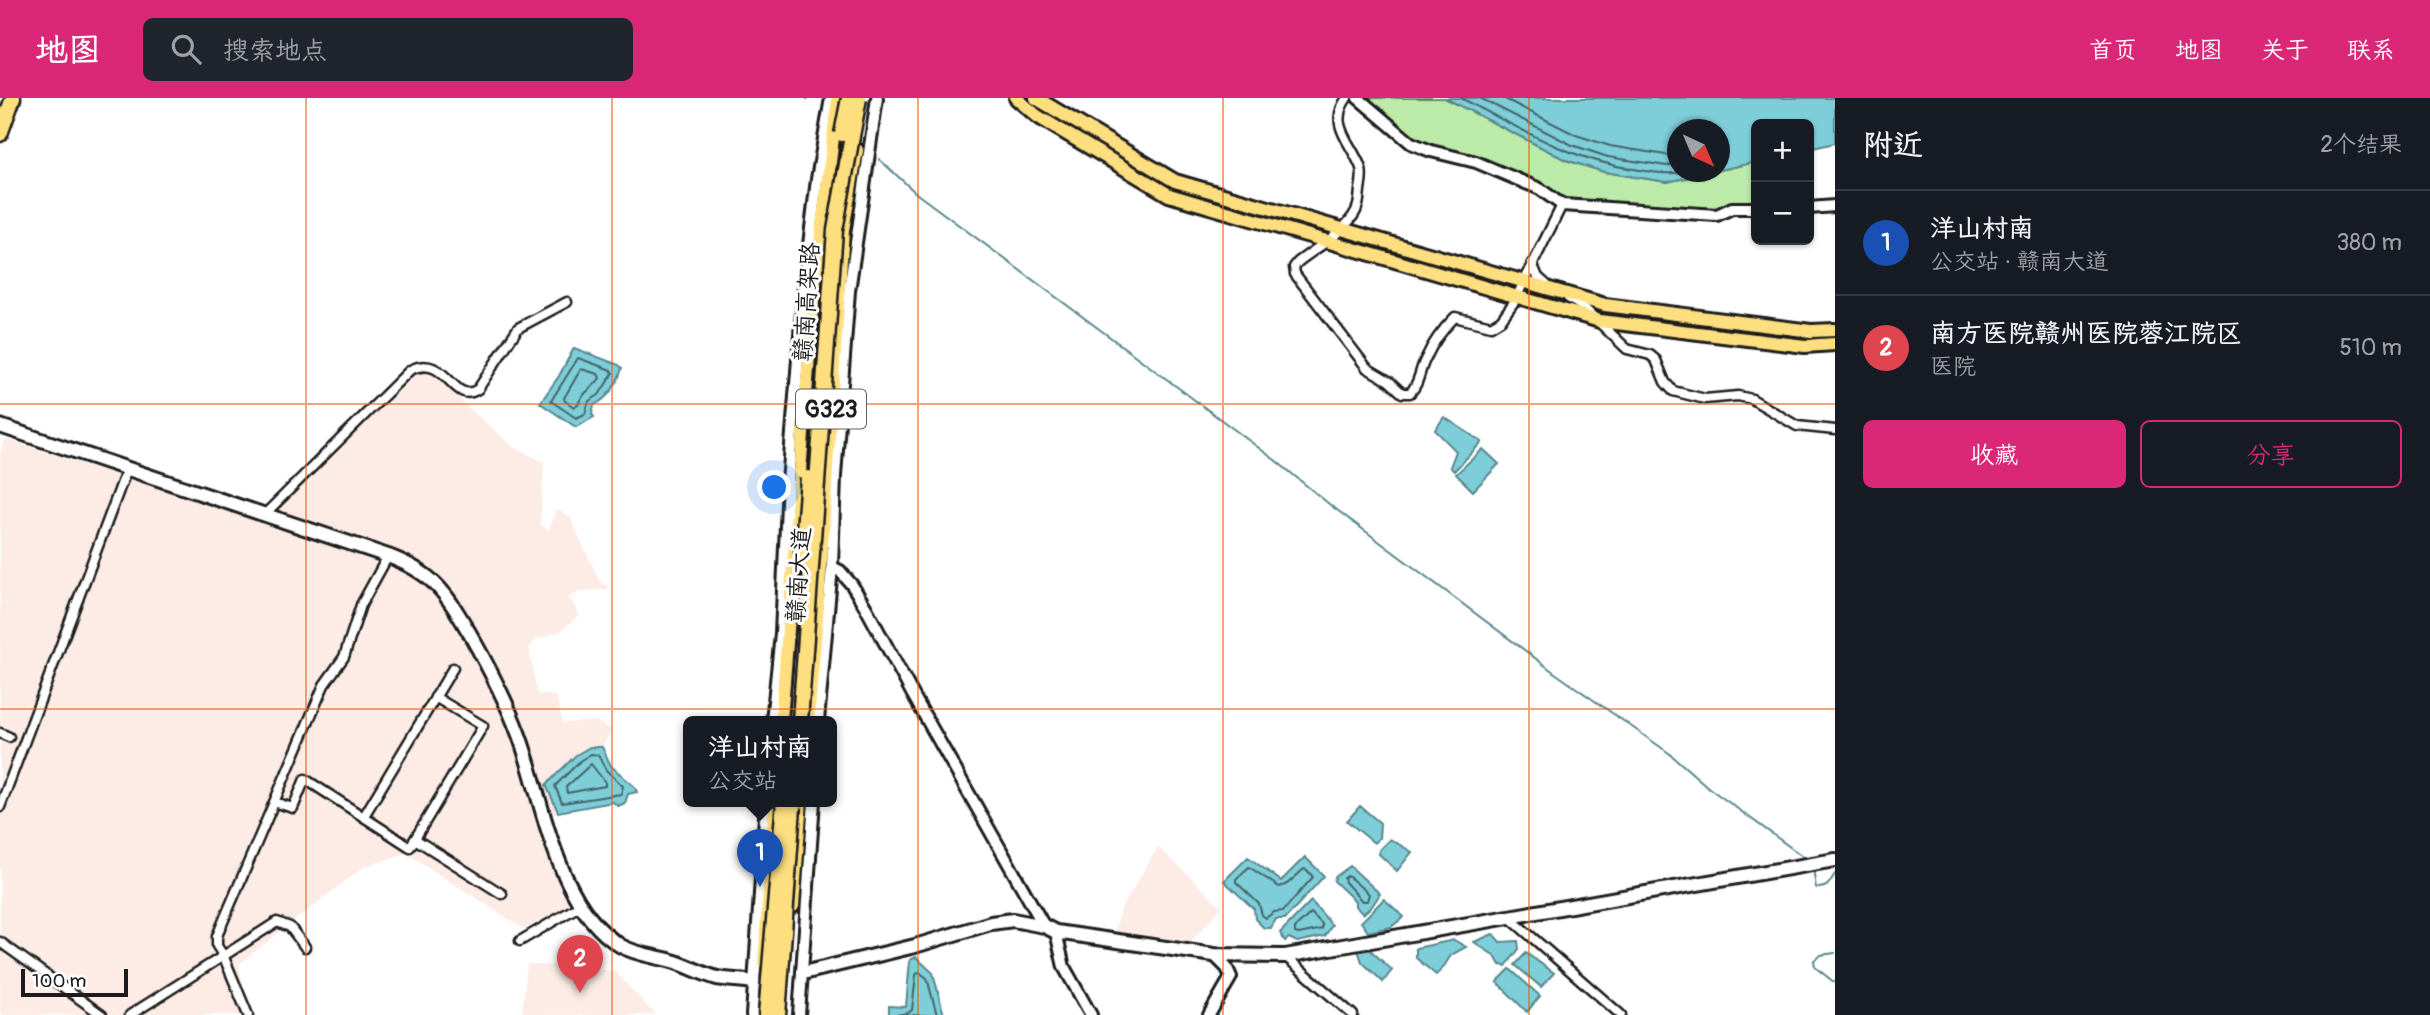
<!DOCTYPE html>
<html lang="zh">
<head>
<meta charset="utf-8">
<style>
	body { margin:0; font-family:Pangolin,"LXGW WenKai TC",sans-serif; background:#20242c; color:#f1f3f6 }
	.controls { position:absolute; right:21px; top:21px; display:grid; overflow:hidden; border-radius:10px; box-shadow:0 2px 5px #0004 }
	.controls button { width:63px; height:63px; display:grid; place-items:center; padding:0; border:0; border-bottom:2px solid #363941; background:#171b24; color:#f1f3f6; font:35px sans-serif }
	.compass { position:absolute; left:1667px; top:21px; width:63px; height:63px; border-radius:50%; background:#171b24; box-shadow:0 2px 5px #0004; rotate:136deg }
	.scale { position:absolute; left:21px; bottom:18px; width:107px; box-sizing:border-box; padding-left:7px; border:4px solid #1c1c1c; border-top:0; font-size:19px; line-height:24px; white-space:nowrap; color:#1c1c1c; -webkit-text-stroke:5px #fff; paint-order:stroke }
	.you { position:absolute; left:775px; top:390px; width:24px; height:24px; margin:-18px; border:5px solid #fff; border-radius:50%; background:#1a73e8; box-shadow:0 0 0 10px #1a73e833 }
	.badge { display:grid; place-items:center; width:46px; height:46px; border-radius:50%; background:#db2777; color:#fff; font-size:23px; font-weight:700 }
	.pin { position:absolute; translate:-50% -58px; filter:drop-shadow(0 2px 4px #0008) }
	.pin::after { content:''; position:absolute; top:37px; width:24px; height:21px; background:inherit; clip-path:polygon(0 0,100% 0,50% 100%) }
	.popup { position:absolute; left:683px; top:618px; width:154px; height:91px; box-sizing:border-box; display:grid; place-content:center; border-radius:10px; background:#171b24; filter:drop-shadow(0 2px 5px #0005); font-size:23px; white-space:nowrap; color:#9ea1a6 }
	.popup b { font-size:26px; color:#f1f3f6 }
	.popup::after { content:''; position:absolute; left:50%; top:100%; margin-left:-14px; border:14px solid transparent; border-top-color:#171b24 }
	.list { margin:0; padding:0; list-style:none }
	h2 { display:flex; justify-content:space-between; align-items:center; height:91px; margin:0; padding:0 28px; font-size:30px }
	h2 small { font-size:23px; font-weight:400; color:#9ea1a6 }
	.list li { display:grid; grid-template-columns:46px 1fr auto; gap:21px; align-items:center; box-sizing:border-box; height:105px; padding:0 28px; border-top:2px solid #363941 }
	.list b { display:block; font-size:26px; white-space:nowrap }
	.list p { margin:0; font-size:23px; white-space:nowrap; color:#9ea1a6 }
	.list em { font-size:23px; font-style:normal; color:#9ea1a6 }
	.actions { display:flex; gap:14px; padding:21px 28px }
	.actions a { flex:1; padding:16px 0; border:2px solid #db2777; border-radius:10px; text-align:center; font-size:24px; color:#db2777 }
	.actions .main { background:#db2777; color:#fff }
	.icon { flex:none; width:38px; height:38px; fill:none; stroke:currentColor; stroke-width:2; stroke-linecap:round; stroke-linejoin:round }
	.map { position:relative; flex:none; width:1835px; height:917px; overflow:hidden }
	header { display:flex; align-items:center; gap:42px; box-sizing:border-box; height:98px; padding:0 35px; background:#db2777; color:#fff }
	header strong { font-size:33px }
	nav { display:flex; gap:38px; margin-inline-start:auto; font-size:24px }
	.search { width:490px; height:63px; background:#20242c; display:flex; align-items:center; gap:18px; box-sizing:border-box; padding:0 24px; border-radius:10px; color:#9ea1a6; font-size:26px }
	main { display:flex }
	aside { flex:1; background:#171b24 }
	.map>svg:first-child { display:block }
	.built { fill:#fcece5 }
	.green { fill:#bbeaa9; stroke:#6c8362; stroke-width:2 }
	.water { fill:#7eced9; stroke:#57878d; stroke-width:2 }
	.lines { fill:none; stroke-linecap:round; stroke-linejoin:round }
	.shore { stroke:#436368; stroke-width:2 }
	.stream { stroke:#57878d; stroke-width:2 }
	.minor-casing { stroke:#1c1c1c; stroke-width:13 }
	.tertiary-casing { stroke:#1c1c1c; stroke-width:16 }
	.secondary-casing { stroke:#1c1c1c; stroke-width:18 }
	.primary-casing { stroke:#1c1c1c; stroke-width:18 }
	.trunk-casing { stroke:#1c1c1c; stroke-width:19 }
	.minor { stroke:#fff; stroke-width:8 }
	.tertiary { stroke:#fff; stroke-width:10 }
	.secondary { stroke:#fff; stroke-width:12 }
	.primary { stroke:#fedf80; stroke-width:12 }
	.trunk { stroke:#fedf80; stroke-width:14 }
	.trunk-bridge-casing { stroke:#1c1c1c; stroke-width:19; stroke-linecap:butt }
	.trunk-bridge { stroke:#fedf80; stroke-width:14 }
	.grid { fill:none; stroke:#e8590c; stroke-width:2; stroke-opacity:0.55 }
	.labels { text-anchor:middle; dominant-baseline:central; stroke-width:6; stroke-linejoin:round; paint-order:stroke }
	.shield { fill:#fff; stroke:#606060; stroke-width:2 }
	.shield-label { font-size:23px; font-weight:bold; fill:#1c1c1c }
	.street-label { font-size:24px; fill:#1c1c1c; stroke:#fff }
</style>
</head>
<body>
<header>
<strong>地图</strong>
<div class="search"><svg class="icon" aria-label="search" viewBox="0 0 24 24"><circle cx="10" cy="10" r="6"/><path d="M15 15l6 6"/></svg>搜索地点</div>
<nav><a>首页</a><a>地图</a><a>关于</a><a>联系</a></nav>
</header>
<main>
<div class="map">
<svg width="1835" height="917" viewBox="0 0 1835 917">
	<rect width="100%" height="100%" fill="#fff"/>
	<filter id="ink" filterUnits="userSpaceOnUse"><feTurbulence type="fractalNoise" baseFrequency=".0143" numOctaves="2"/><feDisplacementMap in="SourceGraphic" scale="14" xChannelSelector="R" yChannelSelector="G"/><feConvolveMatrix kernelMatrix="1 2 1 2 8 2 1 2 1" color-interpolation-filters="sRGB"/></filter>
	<g filter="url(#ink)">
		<path class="built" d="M427,269l10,6 27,31 51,44 29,14 -4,63 9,5 8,-21 13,8 30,65 8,4 -2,4 -26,1 -13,8 4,1 8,15 -18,16 -26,9 -6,8 8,46 19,2 7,27 33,-2 16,10 -10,16h-12l-8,3 -36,35 12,27 -11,4 34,85 -57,28 -118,-76 -44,15 -123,96 10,51h-249v-562l5,-14 257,82 150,-149z
			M1158,749l64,60 -34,38 -76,-7 10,-31z
			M527,866l87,7 42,44h-134z"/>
		<path class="green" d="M1369,0h76l121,62 38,12 63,10 89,-20v42h-31l-8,7 -151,-13 -89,-43 -43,-7 -24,-13z"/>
		<path class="water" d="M1445,0h390v45l-26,6v-25h-53v38l-36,8v-40h-42v42h36l-47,10 -63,-10 -38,-12z
			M574,250l45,17 3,3c-4,15 -14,31 -28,37l-2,9 2,3 -18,10 -36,-24 19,-27z
			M1444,319l38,25 -28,29 -4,-4 6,-16 -21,-21z
			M1483,351l16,15 -26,27 -17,-17z
			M590,649h12l9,19 23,20 3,6 -9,2 -3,9 -7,3 -5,-4 -55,10 -12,-27 30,-30z
			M1360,708l20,17 -1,15 -5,5 -27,-22z
			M1390,741l22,13 -15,19 -18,-17v-4z
			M1248,759l33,24 24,-24 19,19 -39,43h-9l-5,9h-7l-9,-9 -1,-10 -30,-28z
			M1350,768l30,28 -8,12 -9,8 -8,-8v-5l-21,-20 1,-4z
			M1384,801l20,18 -13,10 -23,5 -7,-10z
			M1311,803l21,24 -7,11 -28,6 -8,-4 -4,3 -5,-8z
			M1493,836l7,8 18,-1 1,8 -13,17 -6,-1 -5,-9 -21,-14z
			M1454,842l12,7 -15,8 -8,13 -7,7 -20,-17v-10z
			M1367,849l25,23 -9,12 -21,-20 -4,-12z
			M1526,855l28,20 -13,14 -26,-22z
			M916,859l17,16 11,42h-55v-9l17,1 4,-47z
			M1510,871l30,27 -13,16 -30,-30z"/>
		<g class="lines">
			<path class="shore" d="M1461,0c56,29 109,62 173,71 16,3 31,6 47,3
				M1480,0l92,47 36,12 59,9 11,-3
				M1503,0l73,37 34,11 56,9 12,-2
				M578,260l33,12 2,3 -14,22 -10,6 -4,13 -9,4 -25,-17z
				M581,271l17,5 2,4c-7,11 -18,14 -22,27l-4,2 -9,-6 -1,-3z
				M591,656l7,1 8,15 17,16 -2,8 -59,9 -7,-17 26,-26z
				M591,666l14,18v4l-38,7 -1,-6z
				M1249,769l30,20 7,-2 18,-16 3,1 6,7 -30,34 -9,1 -8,6 -4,-3 -3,-11 -23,-22v-3z
				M1348,778l21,18 -2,7h-5l-17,-19 -1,-4z
				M1311,815l11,11v5l-23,5 -4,-1v-5z
				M896,917l12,-2 4,-3 4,-35 3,-3 8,6 10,37"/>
			<path class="stream" d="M806,0l1,1
				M879,61l38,35 224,166 134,100 54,44 226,169 114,80 40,35 96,70
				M1813,770l3,20c13,0 13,-5 19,-14
				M1835,855l-14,2 -7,5 1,7 20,16"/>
			<g class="minor-casing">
				<path id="minor" d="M1347,0c-20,27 5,45 14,70 2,8 0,15 -1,22 -1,10 -1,18 -7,26 -13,19 -37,32 -55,46l-4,5 1,7 72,94 22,13 13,12h8c10,-10 9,-23 16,-35 7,-16 17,-29 29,-41l36,9 10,-6 13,-18 48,-97
					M1532,165l6,14 10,9
					M1568,200l15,9 44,42 23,6 6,5 9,22 8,9 32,8 33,-3 14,3 45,27 38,4
					M265,416l145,-144c38,-18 42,37 68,19l40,-61 49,-26
					M0,635l9,4
					M274,704l19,6 12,-29 105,68 73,-121 -48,-29
					M0,709l127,-338
					M364,718l89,-148
					M415,741l87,55
					M1510,820l111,97
					M520,843l61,-36
					M0,844l102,73
					M1285,858l68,59
					M130,917l147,-93 13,5 15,20
					M248,917l-25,-60 -6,-9v-10l107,-251 20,-28 17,-52 27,-49"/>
			</g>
			<g class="tertiary-casing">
				<path id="tertiary" d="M1358,0l53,45 20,8 45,11 64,27 22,16 155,10 15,-7h24
					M1809,110l26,-2
					M832,469l8,4 12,14 14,23 47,87 131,231
					M772,623l9,-88 7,-151 16,-196 13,-107 14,-81
					M818,623l14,-154 3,-91 14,-185 28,-193
					M1056,834l8,35 27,48
					M752,917l14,-214
					M799,917l15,-214
					M1209,917l22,-38 -4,-9 -13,-13"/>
			</g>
			<g class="secondary-casing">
				<path id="secondary" d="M0,328l388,130c46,17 58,37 82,78 18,32 36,66 49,101 24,64 37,172 102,211 16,9 34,10 51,15 15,4 30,13 45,17 12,2 25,2 37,4
					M803,875l112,-27 76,-23 22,-3 31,6 12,6 158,23 71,1 550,-96"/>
			</g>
			<g class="primary-casing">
				<path id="primary" d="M1016,0l21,18 132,79 431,126 205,25 30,-2
					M1036,0l139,83 430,124 206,26 24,-1
					M781,623l33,-431 24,-192
					M808,623l9,-103 26,-388 14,-80
					M793,808l8,-105
					M764,864l11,-161"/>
			</g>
			<g class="trunk-casing">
				<path id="trunk" d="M0,36l13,-36"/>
			</g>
			<use href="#minor" class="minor"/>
			<use href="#tertiary" class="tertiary"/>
			<use href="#secondary" class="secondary"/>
			<use href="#primary" class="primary"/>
			<use href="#trunk" class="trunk"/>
			<g class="trunk-bridge-casing">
				<path id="trunk-bridge" d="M842,36l7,-36
					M802,458l6,-78
					M800,623l35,-491 24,-132
					M766,917l18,-214
					M778,917l15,-208"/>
			</g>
			<use href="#trunk-bridge" class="trunk-bridge"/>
		</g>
	</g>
	<path class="grid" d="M306,0v917M612,0v917M918,0v917M1223,0v917M1529,0v917M0,306h1835M0,611h1835"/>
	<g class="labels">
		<rect class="shield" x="796" y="291.5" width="70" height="39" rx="5"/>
		<g class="shield-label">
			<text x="831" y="311">G323</text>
		</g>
		<g class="street-label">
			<text transform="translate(807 204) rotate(-86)">赣南高架路</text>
			<text transform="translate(799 477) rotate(-86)">赣南大道</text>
		</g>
	</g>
</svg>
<div class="controls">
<button>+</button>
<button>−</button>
</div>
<svg class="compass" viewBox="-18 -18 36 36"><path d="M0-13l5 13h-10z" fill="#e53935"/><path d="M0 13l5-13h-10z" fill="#9ea1a6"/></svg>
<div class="scale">100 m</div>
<div class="you"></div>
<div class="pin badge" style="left:760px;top:789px;background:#1a4fb4">1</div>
<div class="popup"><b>洋山村南</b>公交站</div>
<div class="pin badge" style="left:580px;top:895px;background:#e0444e">2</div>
</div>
<aside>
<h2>附近<small>2个结果</small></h2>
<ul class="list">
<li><span class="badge" style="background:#1a4fb4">1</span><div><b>洋山村南</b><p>公交站 · 赣南大道</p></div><em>380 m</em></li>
<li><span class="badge" style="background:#e0444e">2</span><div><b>南方医院赣州医院蓉江院区</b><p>医院</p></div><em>510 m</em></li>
</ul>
<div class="actions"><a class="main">收藏</a><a>分享</a></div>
</aside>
</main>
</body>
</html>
